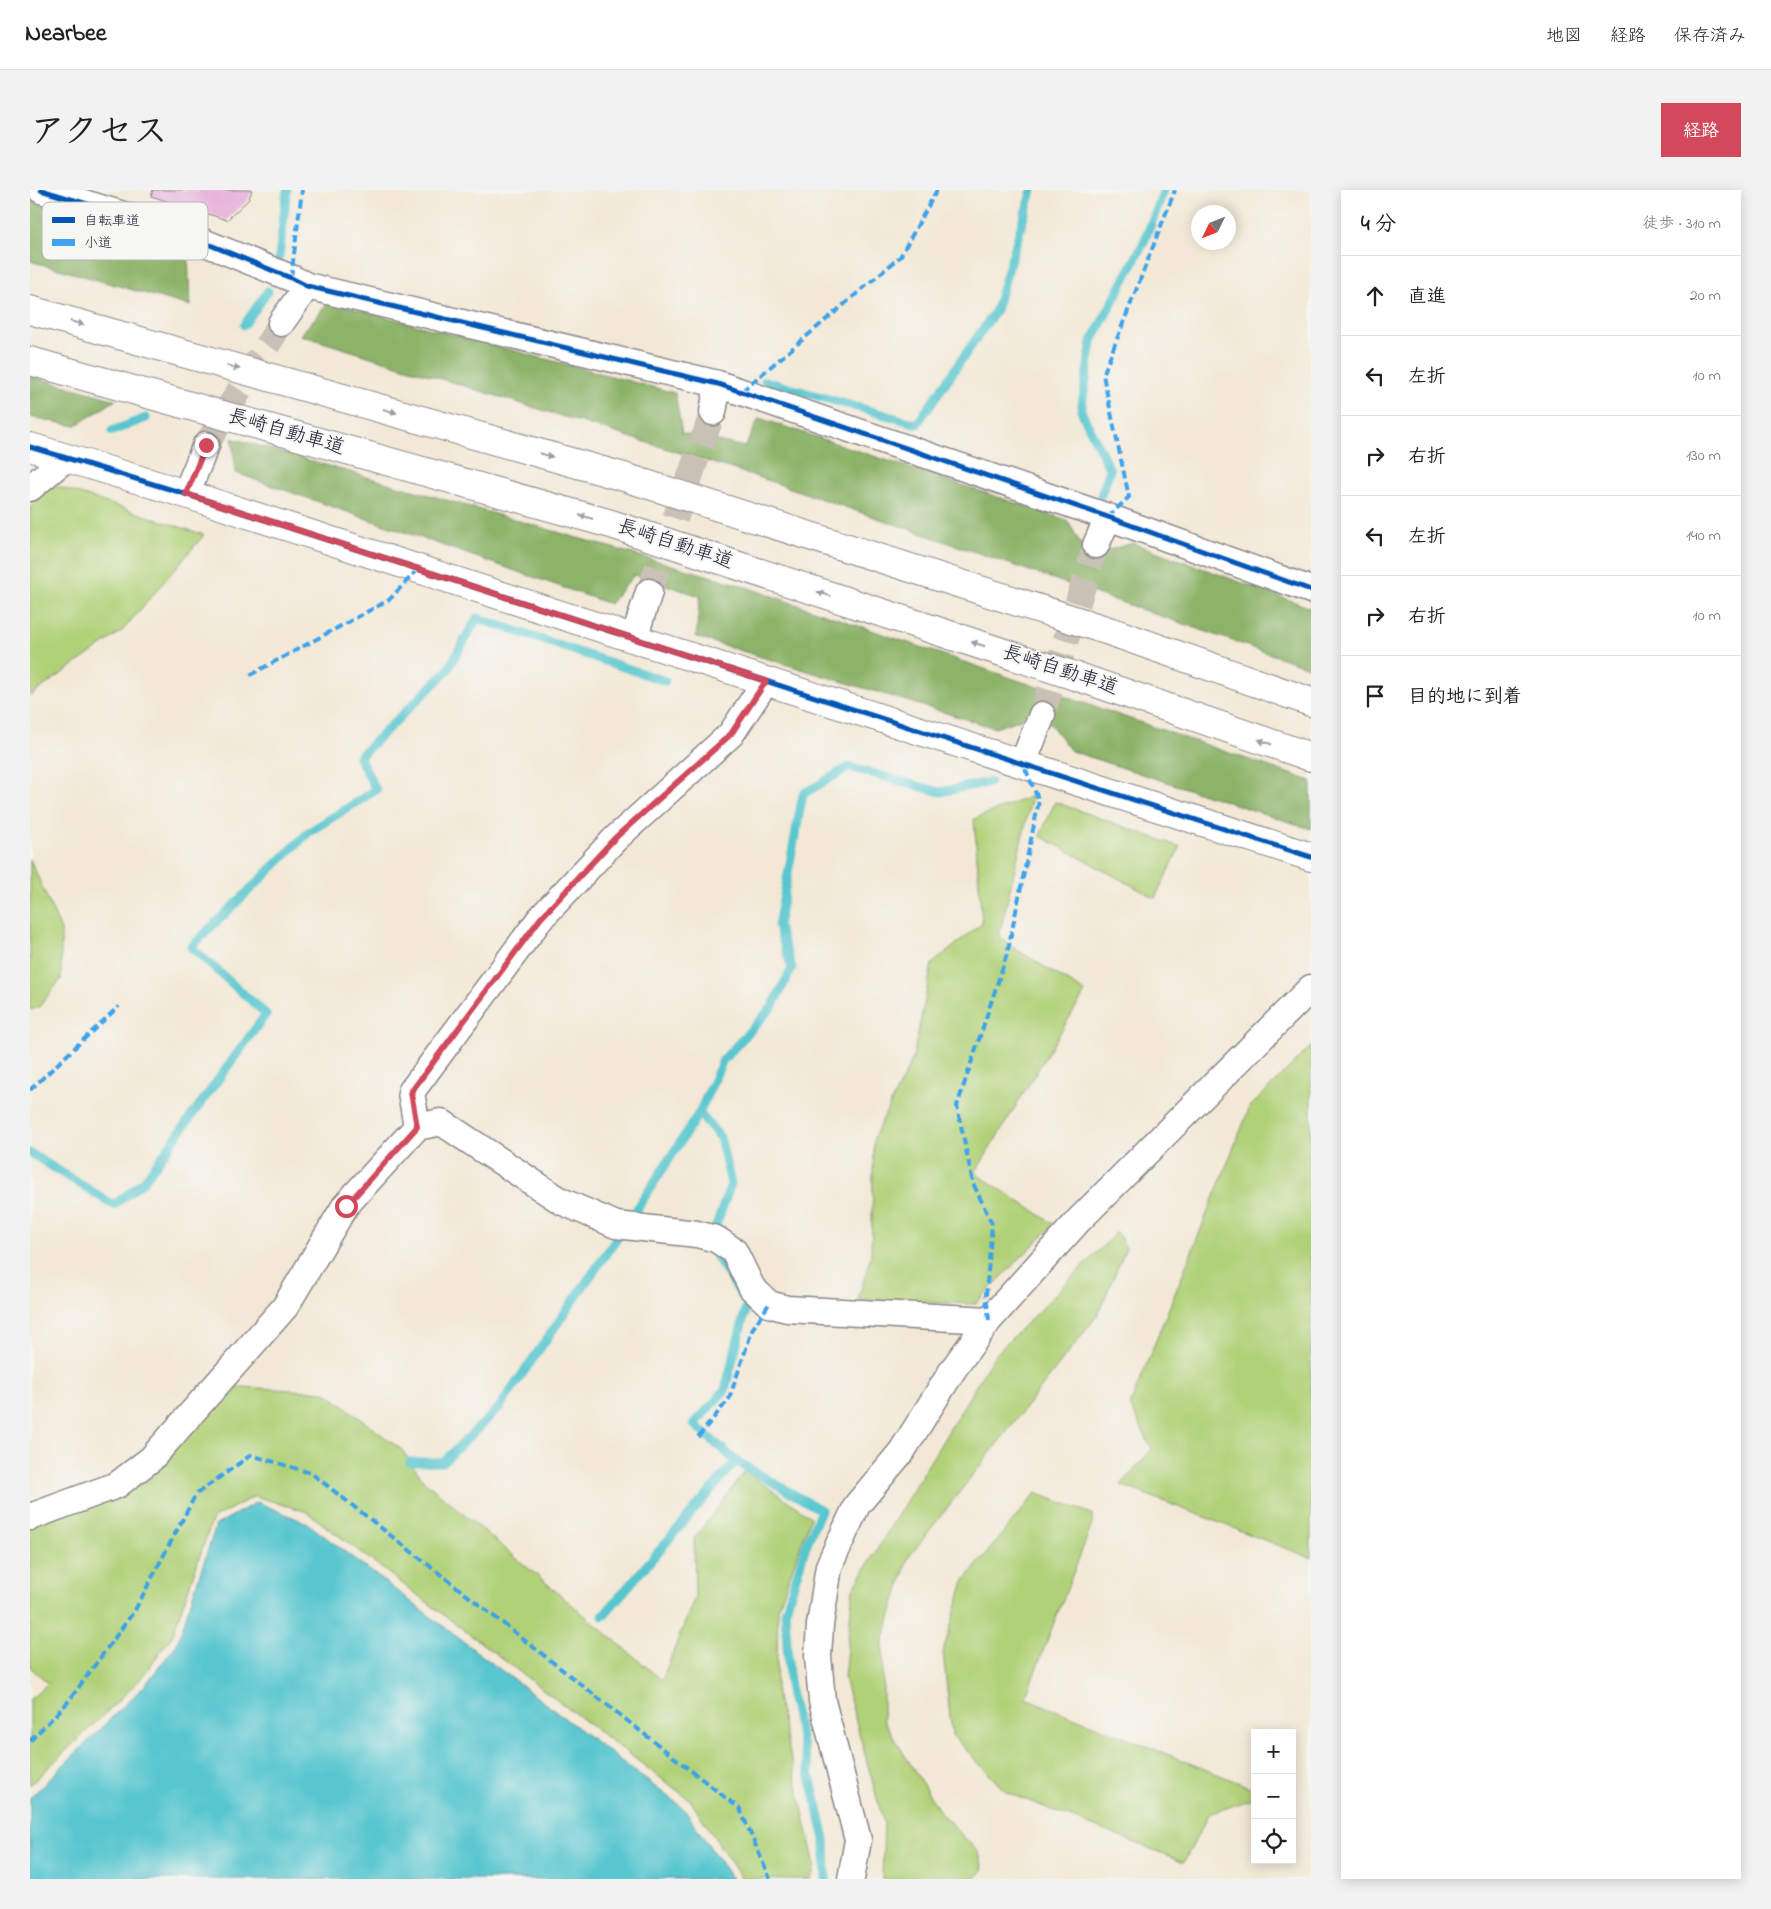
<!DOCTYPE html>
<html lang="ja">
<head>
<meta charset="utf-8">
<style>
	body { margin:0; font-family:"Indie Flower","Klee One",sans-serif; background:#f2f2f2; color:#202124 }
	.controls { position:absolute; right:15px; bottom:15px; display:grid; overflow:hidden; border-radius:0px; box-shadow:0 2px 12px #0003 }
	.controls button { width:45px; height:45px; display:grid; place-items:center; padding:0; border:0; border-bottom:1px solid #e0e0e0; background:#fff; color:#202124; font:25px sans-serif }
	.compass { position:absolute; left:1161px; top:15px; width:45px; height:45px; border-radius:50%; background:#fff; box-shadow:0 2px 12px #0003; rotate:227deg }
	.stop { position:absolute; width:15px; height:15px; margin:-11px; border:4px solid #d1495b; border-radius:50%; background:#fff }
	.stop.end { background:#d1495b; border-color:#fff; box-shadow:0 1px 5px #0008 }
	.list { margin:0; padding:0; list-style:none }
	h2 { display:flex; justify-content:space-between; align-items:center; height:65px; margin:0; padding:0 20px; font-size:21px }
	h2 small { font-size:16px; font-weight:400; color:#757577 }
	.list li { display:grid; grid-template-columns:32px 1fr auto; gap:15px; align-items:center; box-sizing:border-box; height:80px; padding:0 20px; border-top:1px solid #e0e0e0 }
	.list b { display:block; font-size:19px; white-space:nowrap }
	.list em { font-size:16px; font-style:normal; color:#757577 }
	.icon { flex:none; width:28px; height:28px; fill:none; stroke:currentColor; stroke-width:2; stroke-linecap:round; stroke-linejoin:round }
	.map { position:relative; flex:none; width:1281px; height:1689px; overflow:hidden; border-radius:0px }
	header { display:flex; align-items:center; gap:30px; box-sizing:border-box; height:70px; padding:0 25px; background:#fff; border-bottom:1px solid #e0e0e0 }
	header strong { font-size:24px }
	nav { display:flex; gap:28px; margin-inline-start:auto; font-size:18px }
	.intro { display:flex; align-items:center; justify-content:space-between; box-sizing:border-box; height:120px; padding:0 30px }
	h1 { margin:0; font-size:35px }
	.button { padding:12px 22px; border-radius:0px; background:#d1495b; color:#fff; font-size:18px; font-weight:700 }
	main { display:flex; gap:30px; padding:0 30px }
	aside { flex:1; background:#fff; border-radius:0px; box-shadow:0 2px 12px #0003 }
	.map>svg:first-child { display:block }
	.green { fill:#b1d178; stroke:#6a7a5a }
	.forest { fill:#8cb368; stroke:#576a52 }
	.water { fill:#59c6cf; stroke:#3e7485 }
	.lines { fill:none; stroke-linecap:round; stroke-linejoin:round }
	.stream { stroke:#59c6cf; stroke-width:9 }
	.building { fill:#e5a8d7 }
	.minor-tunnel { stroke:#c9c0b6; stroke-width:26; stroke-dasharray:26 13; stroke-linecap:butt }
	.minor-casing { stroke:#8a8588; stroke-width:29 }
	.tertiary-casing { stroke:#8a8588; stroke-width:30 }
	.motorway-casing { stroke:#8a8588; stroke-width:30 }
	.minor { stroke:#fff; stroke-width:26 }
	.tertiary { stroke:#fff; stroke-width:28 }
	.motorway { stroke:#fff; stroke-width:28 }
	.quiet { stroke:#3ea2ec; stroke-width:4; stroke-dasharray:8 4; stroke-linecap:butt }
	.cycleway-casing { stroke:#f6f6f2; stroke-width:8 }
	.cycleway { stroke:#0057b8; stroke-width:5 }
	.oneway { fill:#9c9ca7 }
	.route { stroke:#d1495b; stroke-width:6 }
	.labels { text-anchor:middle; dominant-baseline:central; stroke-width:4; stroke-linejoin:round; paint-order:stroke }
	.street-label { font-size:20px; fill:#22223b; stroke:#f6f6f2 }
	.key { fill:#f6f6f2; stroke:#b6b6bb; stroke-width:1 }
	.key-label { font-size:14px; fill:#22223b }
</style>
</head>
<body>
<header>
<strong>Nearbee</strong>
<nav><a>地図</a><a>経路</a><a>保存済み</a></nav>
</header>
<div class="intro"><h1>アクセス</h1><a class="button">経路</a></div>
<main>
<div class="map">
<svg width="1281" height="1689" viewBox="0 0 1281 1689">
	<rect width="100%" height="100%" fill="#f6f6f2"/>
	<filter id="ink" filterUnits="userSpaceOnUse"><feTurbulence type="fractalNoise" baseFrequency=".02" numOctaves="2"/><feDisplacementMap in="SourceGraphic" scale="10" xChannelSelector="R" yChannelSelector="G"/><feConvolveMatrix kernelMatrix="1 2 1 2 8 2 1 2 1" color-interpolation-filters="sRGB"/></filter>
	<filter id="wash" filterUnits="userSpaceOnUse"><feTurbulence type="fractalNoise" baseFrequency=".0096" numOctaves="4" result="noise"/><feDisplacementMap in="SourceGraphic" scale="20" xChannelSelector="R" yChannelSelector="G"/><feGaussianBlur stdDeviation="1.12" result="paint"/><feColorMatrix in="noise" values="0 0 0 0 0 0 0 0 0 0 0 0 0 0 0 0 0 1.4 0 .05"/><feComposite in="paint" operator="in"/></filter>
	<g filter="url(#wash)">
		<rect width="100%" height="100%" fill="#f3e8d5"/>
		<path class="green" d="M23,295l151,50 -82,96 -92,65v-189z
			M1002,606l-33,140 15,12 71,44 -110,181 79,51 -79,80 -117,-4 13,-45 3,-118 39,-79 19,-94 50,-41 -8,-104z
			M1025,612l125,45 -25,51 -115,-62z
			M0,669l31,71v49l-22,28 -9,3z
			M1281,856v512l-190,-73 31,-36 -22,-44 120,-298z
			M1087,1042l9,16 -29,68 -189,242 -25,83v79l57,92 39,41 4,17 -8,9h-31l-9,-3 -1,3h-52l2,-55 -40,-146 9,-89 141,-233z
			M194,1196l101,6 77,58 22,31 238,199 33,-83 -1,-58 51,-68 66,46 -33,91 -2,84 39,173 -4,14h-69l-52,-79 -383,-288 -52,-16 -42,22 -41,118 -34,46 -108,103v-85l18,-17 -18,-16v-142l106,-37z
			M1006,1303l56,21v10l-67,174 230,91v9l-46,16 -25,48 -178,-70 -54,-57 -9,-83 21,-71z"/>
		<path class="forest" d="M0,11l158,50 2,55 -160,-45z
			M299,112l346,91 7,40 63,14 14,-29 308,102 21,36 45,-13 178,65v60l-550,-190 -461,-143z
			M0,186l86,24 -41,26 -45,-9z
			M202,248l505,146 574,197v48l-240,-78 -30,-39 -46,16 -299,-91 4,-41 -66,-21 -24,29 -374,-131z"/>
		<path class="water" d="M227,1312l50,21 376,285 49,71h-702v-81l116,-114 31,-40 39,-119z"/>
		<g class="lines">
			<path class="stream" d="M249,67l8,-67
				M214,135l24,-34
				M735,191l152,43 79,-114 36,-120
				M82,241l34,-13
				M1071,305l9,-25 -29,-59 11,-70 52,-99 20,-52
				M669,923l21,24 11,47 -22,61 38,59 -22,86 -31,34 42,37 85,49 -15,36 -21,66 5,79 35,148 1,40
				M0,963l84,52 30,-24 122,-167 -75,-67 118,-115 67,-42 -17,-33 88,-86 30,-53 188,63
				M603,1025l66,-102 24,-53 49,-53 20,-39 -14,-42 25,-132 46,-27 91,25 50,-10
				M380,1272h33l55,-53 119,-171
				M573,1426l133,-155"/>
		</g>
		<g id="blocks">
			<path class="building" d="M123,0h99l-3,9 -22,21 -76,-24z"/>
		</g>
	</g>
	<g filter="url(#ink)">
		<use href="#blocks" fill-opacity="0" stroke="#8a8588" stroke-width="1"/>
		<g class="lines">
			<path class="minor-tunnel" d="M176,255l75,-122
				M619,402l64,-180
				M1012,525l54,-170"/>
			<g class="minor-casing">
				<path id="minor" d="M11,0l135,41 115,47 16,8 411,98 390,133 203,73
					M251,133l26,-37
					M683,222l5,-28
					M0,298l36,-30
					M156,304l20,-49
					M1066,355l12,-28
					M604,448l15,-46
					M993,573l19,-48
					M387,937l-6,-35 129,-173 75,-80 116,-105 35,-53
					M0,1327l87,-32 34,-26 134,-152 60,-101 72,-79 24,-5 120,79 55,24 81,9 19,5 18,12 18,37 17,16 18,5 202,11
					M821,1689l7,-39 -36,-139 -4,-45 2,-31 9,-59 28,-61 45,-54 52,-83 35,-48 90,-100 232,-232"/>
			</g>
			<g class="tertiary-casing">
				<path id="tertiary" d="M0,257l156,47 1125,363"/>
			</g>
			<g class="motorway-casing">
				<path id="motorway" d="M0,120l594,167 488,155 199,70
					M0,171l581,163 482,158 218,75"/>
			</g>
			<use href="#minor" class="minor"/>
			<use href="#tertiary" class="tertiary"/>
			<use href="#motorway" class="motorway"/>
			<path class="quiet" d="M261,88l11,-88
				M712,201l158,-134 37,-67
				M1078,327l21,-20 -26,-122 72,-185
				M220,485l139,-75 29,-31
				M0,900l89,-84
				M959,1130l-3,-25 6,-71 -19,-41 -16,-77 50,-152 32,-153 -16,-38
				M668,1247l31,-38 24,-71 16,-24
				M0,1551l38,-39 67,-92 61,-116 55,-39 60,18 429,336 30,70"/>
			<g class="cycleway-casing">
				<path id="cycleway" d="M11,0l135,41 115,47 16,8 411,98 390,133 203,73
					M0,257l156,47 1125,363"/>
			</g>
			<use href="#cycleway" class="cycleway"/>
		</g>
		<defs><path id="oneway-solid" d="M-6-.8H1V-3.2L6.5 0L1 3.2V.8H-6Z" transform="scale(1.25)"/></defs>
		<g class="oneway">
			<use href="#oneway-solid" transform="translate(47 133) rotate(16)"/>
			<use href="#oneway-solid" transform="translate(203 177) rotate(16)"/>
			<use href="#oneway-solid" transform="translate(360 221) rotate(16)"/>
			<use href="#oneway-solid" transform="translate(516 265) rotate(16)"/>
			<use href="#oneway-solid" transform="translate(556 327) rotate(-164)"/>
			<use href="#oneway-solid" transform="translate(794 404) rotate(-162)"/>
			<use href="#oneway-solid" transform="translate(948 454) rotate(-162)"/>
			<use href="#oneway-solid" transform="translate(1235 552) rotate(-161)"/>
		</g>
	</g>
	<g class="lines" filter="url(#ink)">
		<path class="route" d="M176,255l-20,49 580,187 -35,53 -116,104 -75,81 -129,173 6,35 -71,79"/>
	</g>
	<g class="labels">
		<g class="street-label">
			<text transform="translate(256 243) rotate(16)">長崎自動車道</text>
			<text transform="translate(645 355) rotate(18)">長崎自動車道</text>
			<text transform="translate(1030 481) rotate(18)">長崎自動車道</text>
		</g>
	</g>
	<rect x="12" y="12" width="166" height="58" rx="8" class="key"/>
	<rect x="22" y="27" width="23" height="6" fill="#0057b8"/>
	<rect x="22" y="49" width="23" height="7" fill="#3ea2ec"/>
	<g class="key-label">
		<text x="54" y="35">自転車道</text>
		<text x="54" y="57">小道</text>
	</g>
</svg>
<div class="controls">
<button>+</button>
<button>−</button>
<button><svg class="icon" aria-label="locate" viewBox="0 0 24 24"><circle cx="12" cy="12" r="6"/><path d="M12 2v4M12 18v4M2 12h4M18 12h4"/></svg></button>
</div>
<svg class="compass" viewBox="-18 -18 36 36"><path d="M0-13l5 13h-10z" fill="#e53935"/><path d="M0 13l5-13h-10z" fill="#757577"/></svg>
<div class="stop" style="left:316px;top:1016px"></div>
<div class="stop end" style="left:176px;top:255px"></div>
</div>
<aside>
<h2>4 分<small>徒歩 · 310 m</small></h2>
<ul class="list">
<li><svg class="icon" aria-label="ahead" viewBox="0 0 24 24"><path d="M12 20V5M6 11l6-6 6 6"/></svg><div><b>直進</b></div><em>20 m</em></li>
<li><svg class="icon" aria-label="left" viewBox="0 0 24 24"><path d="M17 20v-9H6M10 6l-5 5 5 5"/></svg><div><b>左折</b></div><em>10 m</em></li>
<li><svg class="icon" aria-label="right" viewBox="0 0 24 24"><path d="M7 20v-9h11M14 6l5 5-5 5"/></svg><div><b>右折</b></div><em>130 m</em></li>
<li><svg class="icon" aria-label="left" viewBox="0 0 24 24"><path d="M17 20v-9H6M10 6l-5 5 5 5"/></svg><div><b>左折</b></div><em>140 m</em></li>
<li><svg class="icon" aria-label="right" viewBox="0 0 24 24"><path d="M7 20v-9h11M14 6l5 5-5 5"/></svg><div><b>右折</b></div><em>10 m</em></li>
<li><svg class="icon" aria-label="arrive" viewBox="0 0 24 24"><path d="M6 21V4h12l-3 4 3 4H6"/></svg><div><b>目的地に到着</b></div></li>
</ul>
</aside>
</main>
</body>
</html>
